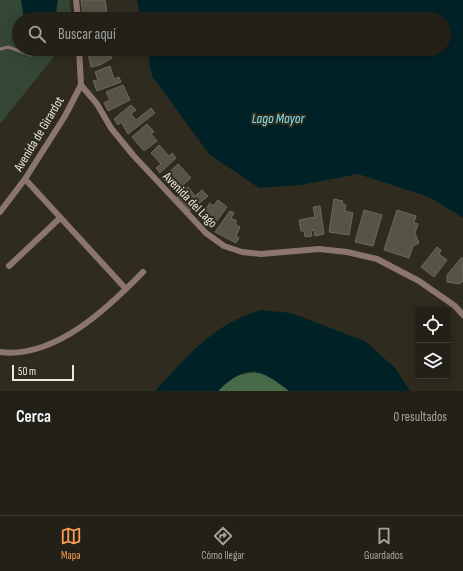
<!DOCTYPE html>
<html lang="es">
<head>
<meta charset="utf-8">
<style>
	body { margin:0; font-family:"Sofia Sans Condensed",sans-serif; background:#2f2e24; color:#f1f3f6 }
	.controls { position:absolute; right:12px; bottom:12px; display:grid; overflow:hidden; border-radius:4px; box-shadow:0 2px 10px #0003 }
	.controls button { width:36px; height:36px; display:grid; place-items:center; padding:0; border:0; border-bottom:1px solid #403e36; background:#232117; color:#f1f3f6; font:20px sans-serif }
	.scale { position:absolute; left:12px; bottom:10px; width:62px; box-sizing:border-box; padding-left:4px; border:2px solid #e9e7de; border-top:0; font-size:11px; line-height:14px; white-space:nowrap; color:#e9e7de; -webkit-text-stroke:3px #2f2c1f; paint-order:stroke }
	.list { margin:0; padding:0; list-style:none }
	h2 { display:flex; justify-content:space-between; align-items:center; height:52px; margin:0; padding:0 16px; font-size:17px }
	h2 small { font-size:13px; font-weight:400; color:#a3a3a1 }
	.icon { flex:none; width:22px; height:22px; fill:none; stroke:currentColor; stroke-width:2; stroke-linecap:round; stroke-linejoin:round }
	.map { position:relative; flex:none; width:463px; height:391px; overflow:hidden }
	.search { position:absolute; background:#232117; box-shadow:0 2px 10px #0003; left:12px; right:12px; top:12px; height:44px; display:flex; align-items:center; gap:10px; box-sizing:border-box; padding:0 14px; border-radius:22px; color:#a3a3a1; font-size:15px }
	.sheet { height:124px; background:#232117 }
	nav { display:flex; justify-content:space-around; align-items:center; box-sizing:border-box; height:56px; border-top:1px solid #403e36; background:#232117; font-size:11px; color:#a3a3a1 }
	nav a { display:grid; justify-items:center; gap:2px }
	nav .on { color:#fc9d53 }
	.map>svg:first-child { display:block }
	.green { fill:#344735 }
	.forest { fill:#476a49 }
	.water { fill:#002227 }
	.building { fill:#575446; stroke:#6c685a }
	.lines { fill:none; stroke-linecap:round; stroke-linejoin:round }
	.lane { stroke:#8b756e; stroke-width:3 }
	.street { stroke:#8b756e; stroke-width:6 }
	.labels { text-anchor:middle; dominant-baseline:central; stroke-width:4; stroke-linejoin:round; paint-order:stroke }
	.street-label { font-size:13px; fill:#e9e7de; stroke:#2f2c1f }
	.water-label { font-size:14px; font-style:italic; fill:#7de0f0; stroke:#2f2c1f }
</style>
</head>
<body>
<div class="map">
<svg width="463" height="391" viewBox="0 0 463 391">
	<rect width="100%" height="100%" fill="#2f2c1f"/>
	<path class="green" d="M0,0h69l3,19h-53v30h41l-60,75z"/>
	<path class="forest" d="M260,372l15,8 14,11h-71c14,-14 21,-18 42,-19z"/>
	<path class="water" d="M21,0h37l-3,19h-31z
		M137,0h326v218l-34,-21 -71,-23 -57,11 -42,3 -50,-34 -57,-78 -5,-27h297v-30h-303z
		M261,310l30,3 74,28 30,27 15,23h-121c-29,-23 -43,-28 -71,0h-63c34,-36 57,-66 106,-81z"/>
	<path class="building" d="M81,0h24l2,13 -24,4z
		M87,49h23l2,9 -12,7 -9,2z
		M110,66l4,13 5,-2 2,5 -24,9 -4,-10 5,-1 -3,-8z
		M123,85l7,15 -22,11 -4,-8 6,-3 -4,-8z
		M131,105l5,5 -5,4 5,6 15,-12 4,5 -27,21 -7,-12 -3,3 -4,-6z
		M147,124l7,8 -3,2 6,7 -13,10 -12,-14z
		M159,145l10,11 3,-3 4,5 -16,15 -4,-5 5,-4 -10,-11z
		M178,164l13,14 -15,13 -12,-14z
		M188,187l7,9 7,-6 6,6 -18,15 -13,-14z
		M334,199l9,2 -1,3 4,1 -1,6 8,2 -4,22 -20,-3z
		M218,200l9,7 -13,18 -11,-7h-4l-1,-5 5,-1 7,-9 3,3z
		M320,206l4,28 -9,2 -1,-6 -3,1 1,5 -7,1 -1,-6h-3l-2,-11 16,-3 -2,-10z
		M364,210l18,5 -9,31 -18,-4z
		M397,210l19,6 -2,7 4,1 -3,9 4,10 -6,3 -4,12 -25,-8z
		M230,211l4,2 -3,5 6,3 -2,3 5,3 -4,9 3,2 -3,5 -21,-11z
		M437,247l4,3 -2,4 8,6 -13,17 -13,-10z
		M462,257l1,24 -3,3 -13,-2v-7z"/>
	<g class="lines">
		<path class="lane" d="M0,49l8,-2 23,8 21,-6"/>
		<path class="street" d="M76,0l2,19
			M79,49l2,36 16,19 14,24 22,27 73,78 18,13 18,6 19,2 58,-5 28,3 30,7 42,22 36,25 8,9
			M25,179l101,110
			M0,212l25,-33 40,-63 16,-31
			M9,266l51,-48
			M0,352c55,7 108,-44 143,-80"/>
	</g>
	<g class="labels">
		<g class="street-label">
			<text transform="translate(39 134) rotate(-59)">Avenida de Girardot</text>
			<text transform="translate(190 200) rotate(46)">Avenida del Lago</text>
		</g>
		<g class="water-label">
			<text x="278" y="118">Lago Mayor</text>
		</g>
	</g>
</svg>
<div class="controls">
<button><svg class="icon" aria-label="locate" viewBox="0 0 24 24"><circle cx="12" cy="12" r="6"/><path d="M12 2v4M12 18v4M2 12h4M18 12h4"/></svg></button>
<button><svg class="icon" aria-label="layers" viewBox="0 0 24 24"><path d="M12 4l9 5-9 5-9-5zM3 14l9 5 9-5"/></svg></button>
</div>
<div class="scale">50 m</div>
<div class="search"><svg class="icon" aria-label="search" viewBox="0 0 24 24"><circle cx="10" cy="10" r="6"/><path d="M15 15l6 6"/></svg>Buscar aquí</div>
</div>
<section class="sheet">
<h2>Cerca<small>0 resultados</small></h2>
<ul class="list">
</ul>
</section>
<nav>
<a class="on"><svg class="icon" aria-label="map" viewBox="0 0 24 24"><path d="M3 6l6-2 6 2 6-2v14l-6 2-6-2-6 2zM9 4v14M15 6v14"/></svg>Mapa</a>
<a><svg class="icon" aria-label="directions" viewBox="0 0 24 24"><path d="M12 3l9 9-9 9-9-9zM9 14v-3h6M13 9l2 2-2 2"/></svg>Cómo llegar</a>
<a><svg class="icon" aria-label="saved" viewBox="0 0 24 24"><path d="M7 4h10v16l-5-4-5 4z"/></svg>Guardados</a>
</nav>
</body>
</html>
